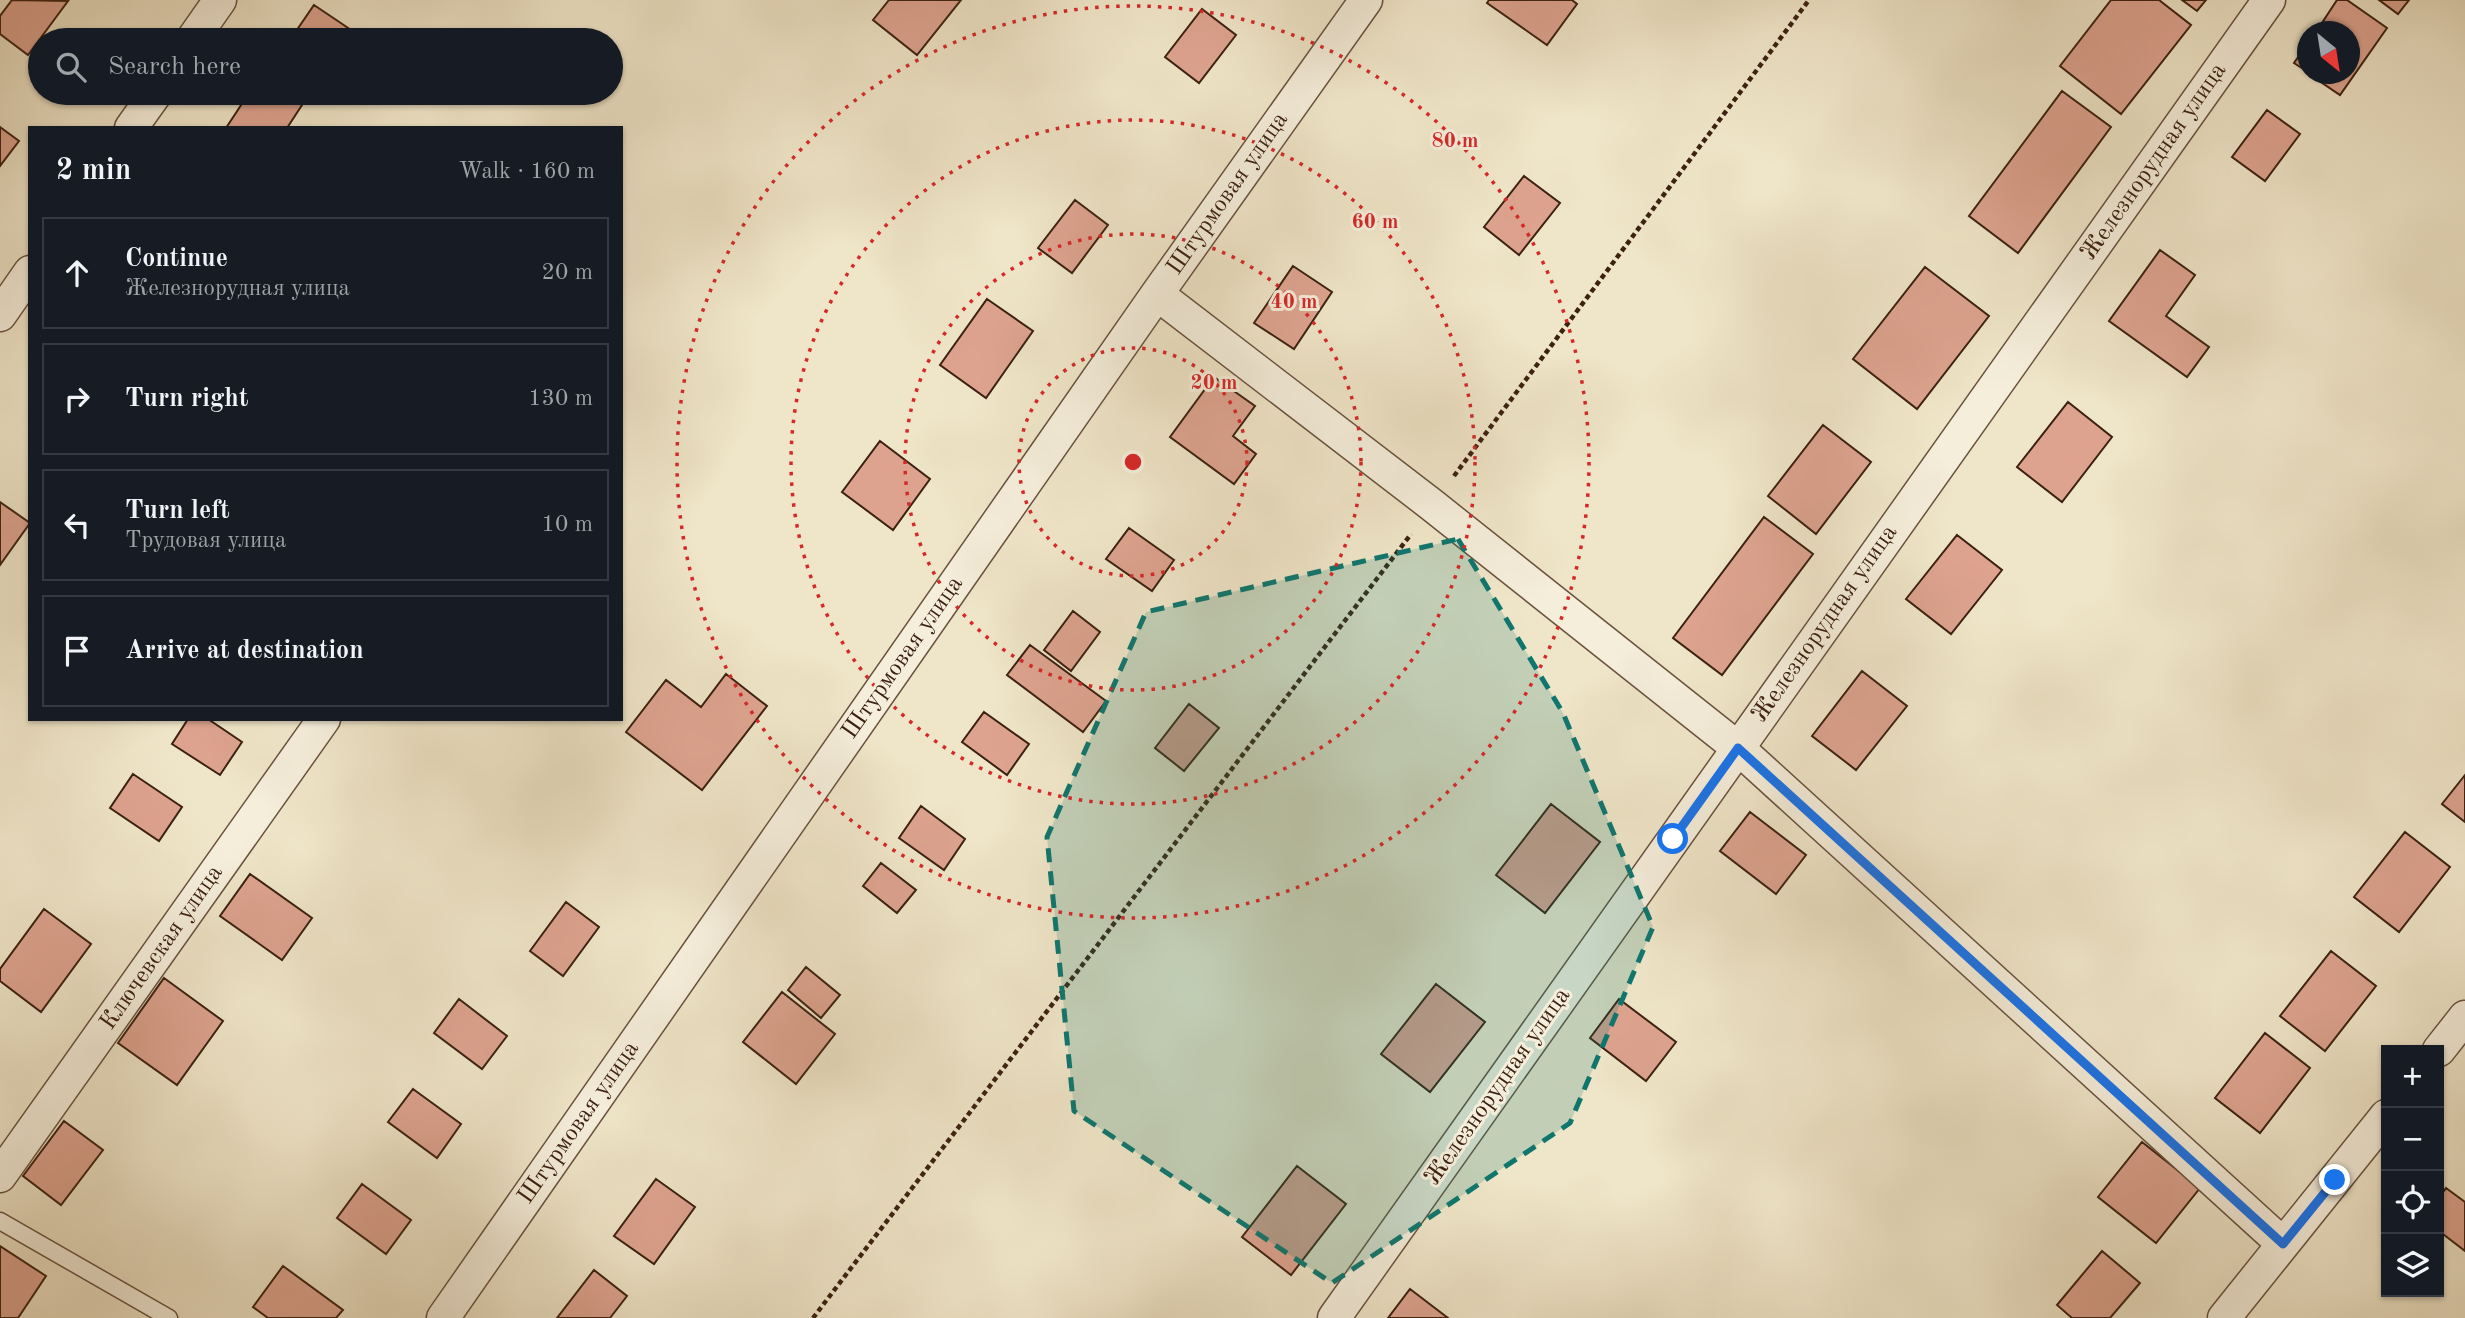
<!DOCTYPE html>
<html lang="en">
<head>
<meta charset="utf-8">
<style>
	body { margin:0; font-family:"Old Standard TT",serif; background:#242831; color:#f1f3f6 }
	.controls { position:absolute; right:21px; bottom:21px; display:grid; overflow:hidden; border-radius:0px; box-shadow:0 2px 5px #0004 }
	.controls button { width:63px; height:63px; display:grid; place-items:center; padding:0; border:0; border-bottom:2px solid #363941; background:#171b24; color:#f1f3f6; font:35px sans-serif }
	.compass { position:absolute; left:2297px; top:21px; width:63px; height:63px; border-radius:50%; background:#171b24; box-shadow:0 2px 5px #0004; rotate:150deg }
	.stop { position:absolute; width:21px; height:21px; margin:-16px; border:5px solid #1a73e8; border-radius:50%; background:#fff }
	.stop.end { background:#1a73e8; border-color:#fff; box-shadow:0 2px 7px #0008 }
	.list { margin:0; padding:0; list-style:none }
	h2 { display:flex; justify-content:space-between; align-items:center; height:91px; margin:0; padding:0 28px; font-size:30px }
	h2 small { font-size:23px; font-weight:400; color:#9ea1a6 }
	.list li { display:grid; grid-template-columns:46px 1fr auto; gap:21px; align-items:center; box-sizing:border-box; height:112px; margin:0 14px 14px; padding:0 14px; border:2px solid #363941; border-radius:0px }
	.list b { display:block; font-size:26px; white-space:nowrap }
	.list p { margin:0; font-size:23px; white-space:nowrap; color:#9ea1a6 }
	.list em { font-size:23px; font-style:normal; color:#9ea1a6 }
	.icon { flex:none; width:38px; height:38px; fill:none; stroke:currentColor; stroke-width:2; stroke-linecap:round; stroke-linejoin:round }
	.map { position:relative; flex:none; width:2465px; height:1318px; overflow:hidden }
	.search { position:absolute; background:#171b24; box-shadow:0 2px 5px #0004; left:28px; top:28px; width:595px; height:77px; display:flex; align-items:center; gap:18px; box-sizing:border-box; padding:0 24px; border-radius:38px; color:#9ea1a6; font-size:26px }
	.panel { position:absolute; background:#171b24; box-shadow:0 2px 5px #0004; left:28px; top:126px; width:595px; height:595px; border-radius:0px }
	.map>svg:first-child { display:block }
	.building { fill:#dda38f; stroke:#3c2111; stroke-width:2 }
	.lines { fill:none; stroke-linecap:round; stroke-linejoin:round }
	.lane-casing { stroke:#69523f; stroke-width:19 }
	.street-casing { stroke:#69523f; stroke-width:35 }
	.path { stroke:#3c2111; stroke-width:4.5; stroke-dasharray:5 3.5; stroke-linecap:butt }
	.lane { stroke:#f5eedb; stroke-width:16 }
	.street { stroke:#f5eedb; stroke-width:32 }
	.route { stroke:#1a73e8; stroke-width:9 }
	.marked { fill:#0f766e; fill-opacity:0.2; stroke:#0f766e; stroke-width:5; stroke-dasharray:14 9; stroke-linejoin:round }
	.ring { fill:none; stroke:#d62828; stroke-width:3.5; stroke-dasharray:3.5 7 }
	.labels { text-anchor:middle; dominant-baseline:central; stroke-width:6; stroke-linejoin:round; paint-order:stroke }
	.street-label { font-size:24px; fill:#3c2111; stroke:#f5eedb }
	.centre { fill:#d62828; stroke:#f5eedb; stroke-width:3.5 }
	.ring-label { font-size:21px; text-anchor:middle; font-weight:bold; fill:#d62828; stroke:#f5eedb; stroke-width:6; stroke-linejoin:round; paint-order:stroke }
</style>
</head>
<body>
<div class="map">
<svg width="2465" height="1318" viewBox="0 0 2465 1318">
	<rect width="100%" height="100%" fill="#efe5c8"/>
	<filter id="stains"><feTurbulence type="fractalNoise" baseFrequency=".00286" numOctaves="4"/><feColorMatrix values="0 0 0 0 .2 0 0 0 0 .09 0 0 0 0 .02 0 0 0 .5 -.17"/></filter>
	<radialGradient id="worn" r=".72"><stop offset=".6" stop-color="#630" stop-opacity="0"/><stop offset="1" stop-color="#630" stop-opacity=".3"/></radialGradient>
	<path class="building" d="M12,0l56,1 -40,54 -28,-21v-18z
		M889,0h72l-44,55 -44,-35z
		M1489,0h83l5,4 -30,41 -60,-42z
		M2111,0h48l32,25 -70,89 -61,-48z
		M2182,0h24l-9,11z
		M2337,0h10l40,28 -47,67 -31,-21h41v-42h-34z
		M2379,0h30l-11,14z
		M314,5l52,35h-76z
		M1202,9l34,26 -37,48 -34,-26z
		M2308,43v29l-14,-9z
		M2062,91l49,36 -93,126 -49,-37z
		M249,93h34l19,12 -15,23h-61z
		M2267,110l33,24 -35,47 -33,-24z
		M0,127l19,14 -19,25z
		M1524,176l36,27 -41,52 -35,-28z
		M1075,200l33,25 -36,48 -34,-25z
		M2160,250l35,25 -29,41 43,31 -22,30 -78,-56z
		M1293,266l39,26 -38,57 -40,-26z
		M1925,267l64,49 -72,93 -64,-50z
		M987,299l46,32 -47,67 -46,-33z
		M1214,377l41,29 -22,30 23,18 -22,30 -64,-47z
		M2068,402l44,35 -50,65 -45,-35z
		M1823,425l48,37 -55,72 -48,-38z
		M880,441l50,38 -37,51 -51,-38z
		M0,502l30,21 -30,42z
		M1764,517l49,37 -91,121 -49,-37z
		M1129,528l45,32 -22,31 -46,-32z
		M1957,535l45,35 -51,64 -45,-35z
		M1073,611l27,21 -29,39 -27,-21z
		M1030,645l76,56 -23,31 -76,-57z
		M1862,671l45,35 -51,64 -44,-34z
		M726,674l41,32 -65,84 -76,-58 40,-52 35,27z
		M1189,704l30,24 -35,43 -29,-23z
		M984,712l45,32 -22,31 -45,-33z
		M188,719h20l34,23 -22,33 -48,-31z
		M133,774l49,33 -23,34 -49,-33z
		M2465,775v47l-23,-18z
		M1551,804l49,38 -55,71 -49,-38z
		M921,806l44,33 -21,31 -45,-32z
		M1750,812l56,43 -30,39 -56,-43z
		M2405,832l45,35 -51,65 -45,-35z
		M881,863l35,27 -19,23 -34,-27z
		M250,874l62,44 -30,42 -62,-44z
		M566,902l33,25 -36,49 -33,-25z
		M44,909l47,35 -50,68 -41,-31v-12z
		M2331,951l45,35 -51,65 -45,-35z
		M806,967l34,28 -19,23 -33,-28z
		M164,978l59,43 -46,64 -59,-42z
		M1436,984l49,38 -55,70 -49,-38z
		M782,992l53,42 -39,50 -53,-42z
		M459,999l48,37 -25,33 -48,-36z
		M1619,999l57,43 -30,39 -56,-43z
		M2265,1033l45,35 -50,65 -45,-35z
		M413,1089l48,35 -24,34 -49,-36z
		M64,1121l39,29 -42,55 -38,-29z
		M2142,1142l58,46 -44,55 -58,-46z
		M1297,1166l49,38 -55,71 -49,-38z
		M656,1179l39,28 -41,57 -40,-28z
		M362,1184l49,36 -25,34 -49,-36z
		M2446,1188l19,14v49l-26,-20v-33z
		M0,1246l46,30 -28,42h-18z
		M2102,1251l38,32 -30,35h-38l-15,-13z
		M283,1266l60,44 -7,8h-68l-15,-11z
		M594,1270l33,26 -17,22h-53z
		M1410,1289l38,29h-60z"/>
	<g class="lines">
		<g class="lane-casing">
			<path id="lane" d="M0,1221l169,97"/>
		</g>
		<g class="street-casing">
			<path id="street" d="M192,40l28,-40
				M131,128l25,-35
				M1157,294l275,211 306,243 545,496
				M0,315l30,-43
				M2439,1050l26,-33
				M0,1176l324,-457
				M443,1318l714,-1024 209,-294
				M1334,1318l935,-1318
				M2224,1318l162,-202"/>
		</g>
		<path class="path" d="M1454,476l355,-476
			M813,1318l598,-784"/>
		<use href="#lane" class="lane"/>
		<use href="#street" class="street"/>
	</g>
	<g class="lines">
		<path class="route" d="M1673,839l65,-91 545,496 52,-64"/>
	</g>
	<path class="marked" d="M1458,539l105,174 90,214 -83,196 -238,160 -258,-172 -27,-274 99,-225z"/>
	<g class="ring">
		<circle cx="1133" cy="462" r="114"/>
		<circle cx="1133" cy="462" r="228"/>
		<circle cx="1133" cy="462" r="342"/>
		<circle cx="1133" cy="462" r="456"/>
	</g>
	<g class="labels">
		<g class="street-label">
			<text transform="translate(2154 162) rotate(-55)">Железнорудная улица</text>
			<text transform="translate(1228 194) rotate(-55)">Штурмовая улица</text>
			<text transform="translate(1825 624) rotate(-55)">Железнорудная улица</text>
			<text transform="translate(903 658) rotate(-55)">Штурмовая улица</text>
			<text transform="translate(162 948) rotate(-55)">Ключевская улица</text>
			<text transform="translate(1498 1087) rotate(-55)">Железнорудная улица</text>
			<text transform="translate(579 1123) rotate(-55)">Штурмовая улица</text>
		</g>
	</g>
	<circle cx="1133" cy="462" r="10" class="centre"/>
	<g class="ring-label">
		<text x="1455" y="147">80 m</text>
		<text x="1375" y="228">60 m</text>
		<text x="1294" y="308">40 m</text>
		<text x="1214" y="389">20 m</text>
	</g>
	<rect width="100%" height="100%" filter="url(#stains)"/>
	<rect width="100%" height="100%" fill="url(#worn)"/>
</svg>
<div class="controls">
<button>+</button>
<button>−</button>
<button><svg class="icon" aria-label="locate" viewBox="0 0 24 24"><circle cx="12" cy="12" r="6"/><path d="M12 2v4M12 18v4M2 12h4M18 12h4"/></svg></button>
<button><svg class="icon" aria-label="layers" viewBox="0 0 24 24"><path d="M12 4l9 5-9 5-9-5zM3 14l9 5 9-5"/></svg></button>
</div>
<svg class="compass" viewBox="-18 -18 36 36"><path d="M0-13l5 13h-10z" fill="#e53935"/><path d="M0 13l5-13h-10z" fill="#9ea1a6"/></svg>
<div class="stop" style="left:1673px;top:839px"></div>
<div class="stop end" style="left:2335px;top:1180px"></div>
<div class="search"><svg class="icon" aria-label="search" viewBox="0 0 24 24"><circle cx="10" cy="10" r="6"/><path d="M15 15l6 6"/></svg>Search here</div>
<section class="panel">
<h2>2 min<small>Walk · 160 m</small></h2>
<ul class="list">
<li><svg class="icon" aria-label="ahead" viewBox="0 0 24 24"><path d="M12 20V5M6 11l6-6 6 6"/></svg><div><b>Continue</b><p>Железнорудная улица</p></div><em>20 m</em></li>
<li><svg class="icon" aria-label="right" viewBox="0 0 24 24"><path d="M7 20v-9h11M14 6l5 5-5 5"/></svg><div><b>Turn right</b></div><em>130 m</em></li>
<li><svg class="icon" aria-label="left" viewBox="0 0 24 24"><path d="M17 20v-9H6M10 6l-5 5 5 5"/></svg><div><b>Turn left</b><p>Трудовая улица</p></div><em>10 m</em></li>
<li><svg class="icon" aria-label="arrive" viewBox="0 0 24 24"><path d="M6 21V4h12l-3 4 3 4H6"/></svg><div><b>Arrive at destination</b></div></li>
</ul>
</section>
</div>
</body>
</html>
